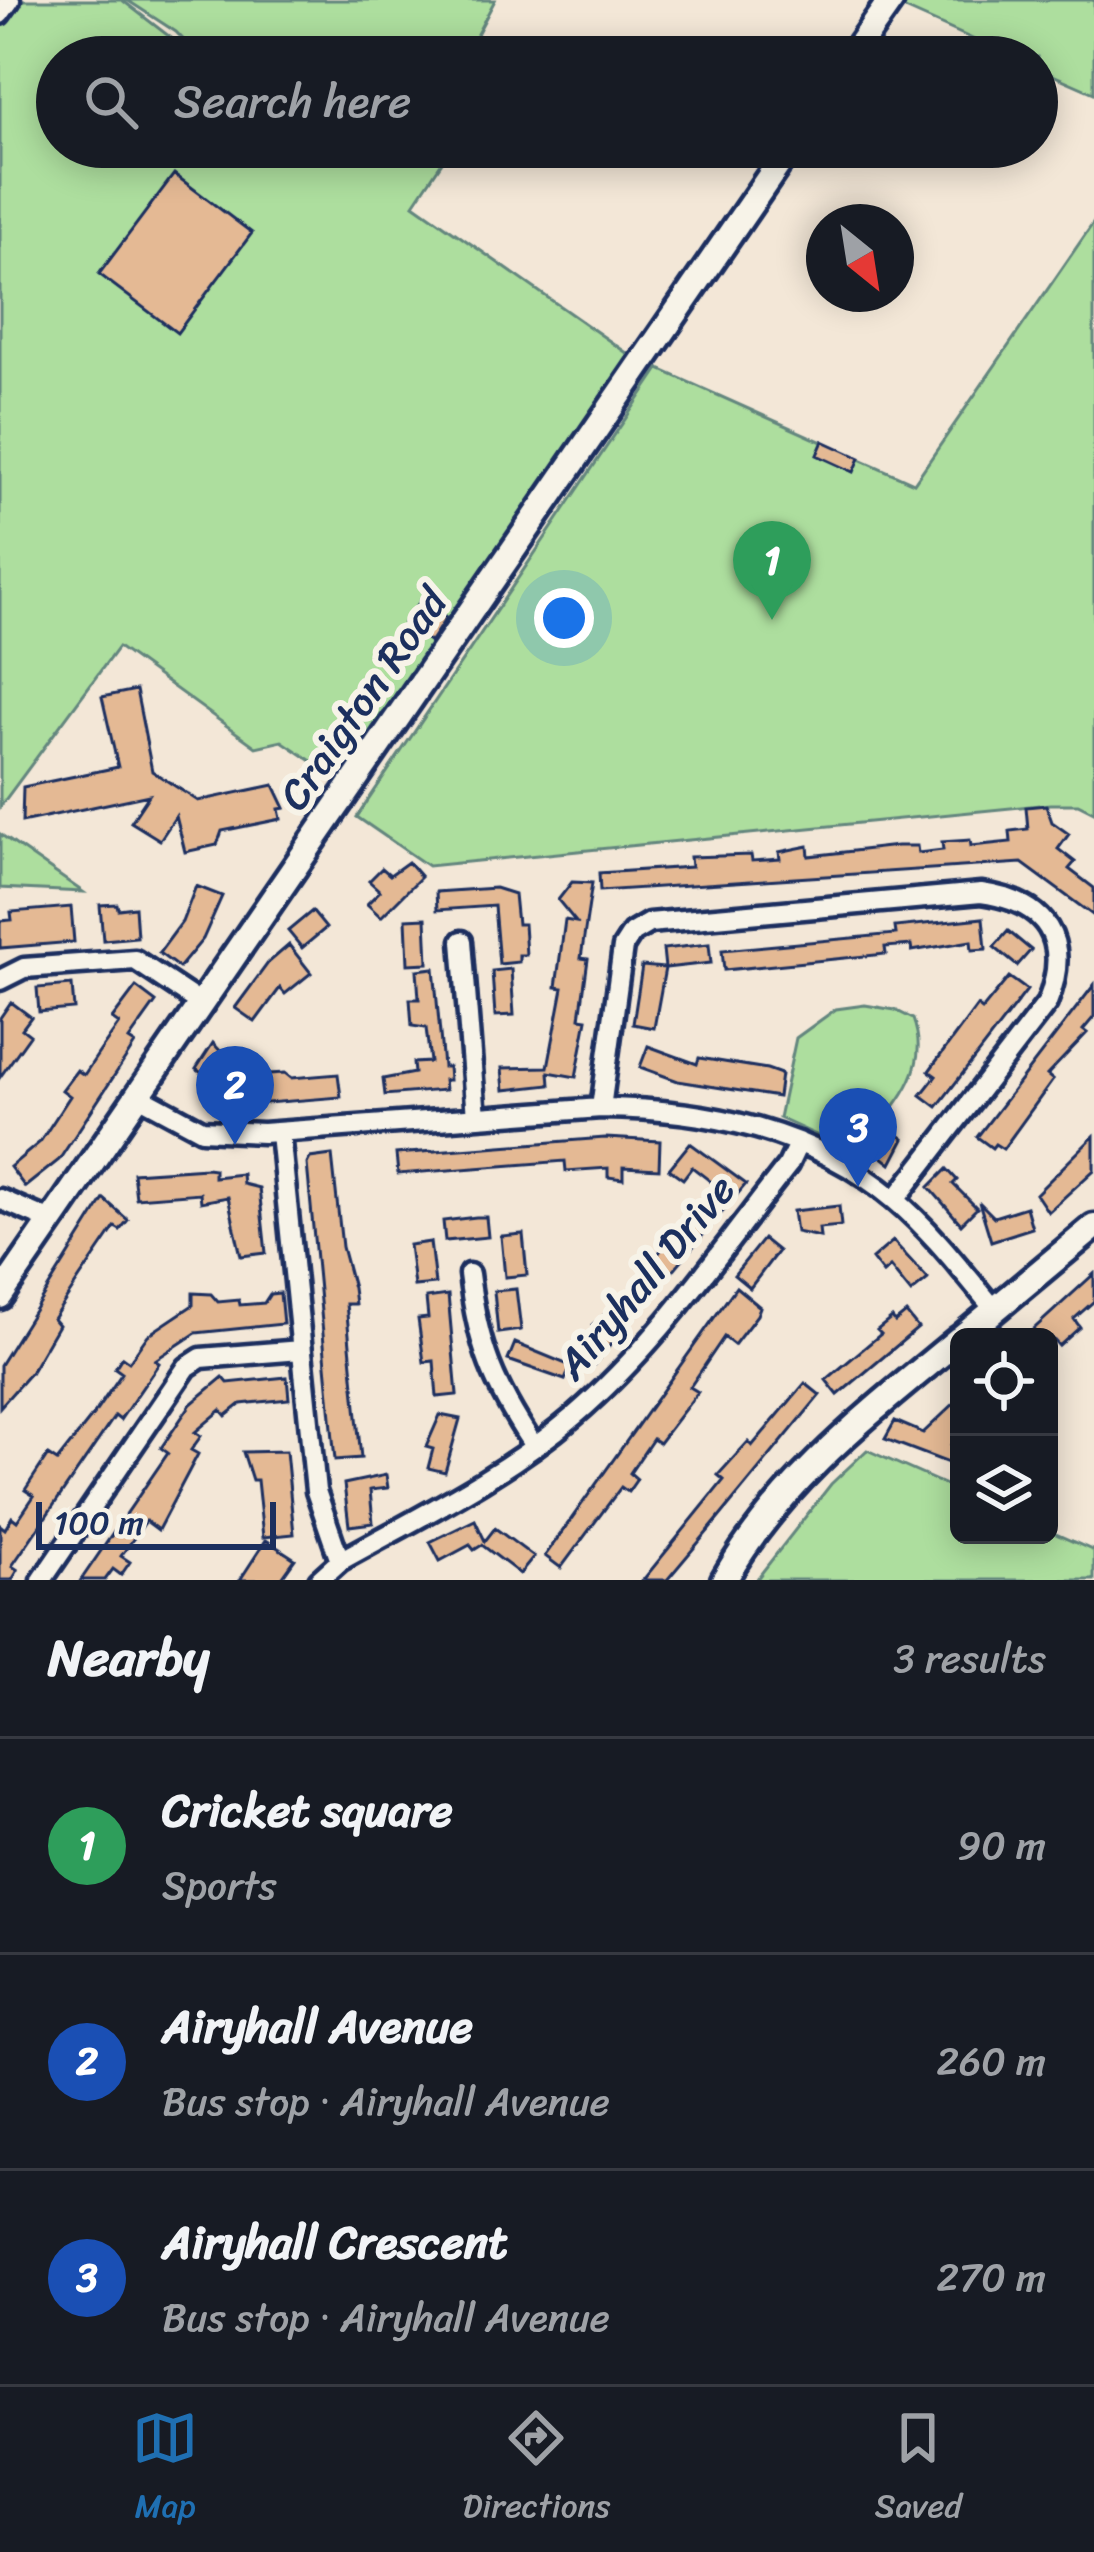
<!DOCTYPE html>
<html lang="en">
<head>
<meta charset="utf-8">
<style>
	body { margin:0; font-family:Sriracha,sans-serif; background:#242831; color:#f1f3f6 }
	.controls { position:absolute; right:36px; bottom:36px; display:grid; overflow:hidden; border-radius:18px; box-shadow:0 6px 30px #0003 }
	.controls button { width:108px; height:108px; display:grid; place-items:center; padding:0; border:0; border-bottom:3px solid #363941; background:#171b24; color:#f1f3f6; font:60px sans-serif }
	.compass { position:absolute; left:806px; top:204px; width:108px; height:108px; border-radius:50%; background:#171b24; box-shadow:0 6px 30px #0003; rotate:150deg }
	.scale { position:absolute; left:36px; bottom:30px; width:240px; box-sizing:border-box; padding-left:12px; border:6px solid #1b2f5e; border-top:0; font-size:33px; line-height:42px; white-space:nowrap; color:#1b2f5e; -webkit-text-stroke:9px #f7f3e8; paint-order:stroke }
	.you { position:absolute; left:564px; top:618px; width:42px; height:42px; margin:-30px; border:9px solid #fff; border-radius:50%; background:#1a73e8; box-shadow:0 0 0 18px #1a73e833 }
	.badge { display:grid; place-items:center; width:78px; height:78px; border-radius:50%; background:#1f6fb2; color:#fff; font-size:39px; font-weight:700 }
	.pin { position:absolute; translate:-50% -99px; filter:drop-shadow(0 3px 6px #0008) }
	.pin::after { content:''; position:absolute; top:63px; width:42px; height:36px; background:inherit; clip-path:polygon(0 0,100% 0,50% 100%) }
	.list { margin:0; padding:0; list-style:none }
	h2 { display:flex; justify-content:space-between; align-items:center; height:156px; margin:0; padding:0 48px; font-size:51px }
	h2 small { font-size:39px; font-weight:400; color:#9ea1a6 }
	.list li { display:grid; grid-template-columns:78px 1fr auto; gap:36px; align-items:center; box-sizing:border-box; height:216px; padding:0 48px; border-top:3px solid #363941 }
	.list b { display:block; font-size:45px; white-space:nowrap }
	.list p { margin:0; font-size:39px; white-space:nowrap; color:#9ea1a6 }
	.list em { font-size:39px; font-style:normal; color:#9ea1a6 }
	.icon { flex:none; width:66px; height:66px; fill:none; stroke:currentColor; stroke-width:2; stroke-linecap:round; stroke-linejoin:round }
	.map { position:relative; flex:none; width:1094px; height:1580px; overflow:hidden }
	.search { position:absolute; background:#171b24; box-shadow:0 6px 30px #0003; left:36px; right:36px; top:36px; height:132px; display:flex; align-items:center; gap:30px; box-sizing:border-box; padding:0 42px; border-radius:66px; color:#9ea1a6; font-size:45px }
	.sheet { height:804px; background:#171b24 }
	nav { display:flex; justify-content:space-around; align-items:center; box-sizing:border-box; height:168px; border-top:3px solid #363941; background:#171b24; font-size:33px; color:#9ea1a6 }
	nav a { display:grid; justify-items:center; gap:6px }
	nav .on { color:#1f6fb2 }
	.map>svg:first-child { display:block }
	.green { fill:#adde9e; stroke:#64867e; stroke-width:3 }
	.building { fill:#e4b994; stroke:#1b2f5e; stroke-width:3 }
	.lines { fill:none; stroke-linecap:round; stroke-linejoin:round }
	.minor-casing { stroke:#1b2f5e; stroke-width:27 }
	.tertiary-casing { stroke:#1b2f5e; stroke-width:33 }
	.minor { stroke:#f7f3e8; stroke-width:18 }
	.tertiary { stroke:#f7f3e8; stroke-width:24 }
	.labels { text-anchor:middle; dominant-baseline:central; stroke-width:12; stroke-linejoin:round; paint-order:stroke }
	.street-label { font-size:42px; fill:#1b2f5e; stroke:#f7f3e8 }
</style>
</head>
<body>
<div class="map">
<svg width="1094" height="1580" viewBox="0 0 1094 1580">
	<rect width="100%" height="100%" fill="#f3e7d7"/>
	<filter id="ink" filterUnits="userSpaceOnUse"><feTurbulence type="fractalNoise" baseFrequency=".00833" numOctaves="2"/><feDisplacementMap in="SourceGraphic" scale="24" xChannelSelector="R" yChannelSelector="G"/><feConvolveMatrix kernelMatrix="1 2 1 2 8 2 1 2 1" color-interpolation-filters="sRGB"/></filter>
	<g filter="url(#ink)">
		<path class="green" d="M10,0h112l74,57h-139v90h395l-38,57 217,152 -290,425 -59,-40 -26,6 -138,-100 -118,160v-792z
			M127,0h368l-18,34 26,23h-303l-24,-25z
			M909,0h185v93l-57,-25v-11h-24l-110,-49z
			M1094,222v590l-16,-8h-28l-622,62 -71,-49 302,-448 255,114z
			M0,834l83,58 -83,-4z
			M865,1005l30,5 18,9c21,55 -25,93 -57,134l-77,-35 17,-80 40,-29z
			M867,1450l92,41v44l90,-4 45,20v29h-338l75,-96z"/>
		<path class="building" d="M174,174l78,59 -75,100 -78,-59z
			M823,441l37,17 -6,14 -37,-17z
			M421,600l25,18 -16,24 -26,-19z
			M136,690l16,81 46,30 76,-16 11,23 -6,1 2,10 -59,12 -5,14 -32,7 -9,-36 -16,24 -29,-18 18,-27 -127,27 1,-35 95,-20 -16,-70z
			M1046,805l6,17 17,12 -11,15 17,13 -6,7 25,19v28l-72,-53 -422,28 -1,-18 92,-6 -1,-10 61,-2 1,6 28,-2 -1,-7 29,-6 1,10 88,-10h20l1,7 25,-3 -1,-8 28,-2 1,6 40,-4 -1,-11 18,-2 -2,-22z
			M408,862l13,15 -40,40 -14,-13 13,-13 -11,-10 13,-13 8,7z
			M572,882l20,1 -11,75 7,1 -8,59 7,1 -11,58 -27,-5 1,13 -46,5 -2,-22 46,-1 15,-79 -7,-1 9,-67 11,2 -18,-22z
			M196,886l26,10 -19,43 -24,29 -20,-15 23,-31z
			M495,888l19,6 3,30h7l2,31h-7v7l-20,2 -5,-58 -57,4 -1,-18z
			M117,904l1,5 17,-2 2,30 -34,3 -3,-35z
			M71,907l3,35 -74,6v-27l12,-1 -1,-8z
			M312,911l14,17 -24,20 -14,-17z
			M426,918l2,45 -20,1 -2,-45z
			M983,918l3,31 -14,1 -1,-9 -59,10 -1,-6 -26,2 1,7 -162,16 -2,-20 174,-16 -1,-7z
			M1008,931l23,19 -14,16 -23,-19z
			M709,944l2,19 -46,5 -2,-19z
			M289,945l22,28 -26,21 -5,-6 -25,34 -20,-14 33,-45z
			M642,966l23,2 -11,60 -21,-4z
			M434,968l9,99h5l1,13h-5l1,10 -60,5 -2,-16 31,-6 -1,-10 17,-1 -4,-34 -14,-2 -2,-27h9l-2,-29z
			M511,969l3,46 -19,1 -3,-45z
			M1009,977l18,13 -90,117 -16,-12 15,-19 -7,-5 48,-65 5,4z
			M72,985l2,24 -35,3 -2,-24z
			M1094,985v32l-11,13 4,3 -40,42 6,5 -50,69 -8,-5 -3,4 -15,-11z
			M136,987l20,15 -27,38 6,4 -76,116 -34,27 -15,-20 30,-25 30,-46 -8,-6 15,-20 7,5 16,-24 19,-27 -7,-5z
			M11,1002l20,15 -9,12 8,6 -30,42v-59z
			M213,1043l23,25 -14,19 -26,-18z
			M648,1046l49,18 2,-6 68,11 14,5 -3,23 -100,-16 -38,-14z
			M285,1073l6,5 47,-4 3,23 -86,7 -3,-29z
			M888,1127l16,12 -13,25 -23,-18z
			M1094,1136v34l-46,42 -12,-18z
			M605,1138l55,3 -1,28 -36,-2v12l-15,-2v-9l-42,3 -1,-10 -167,13 -2,-20z
			M690,1143l56,41 -155,184 -16,-16 21,-22 -4,-5 23,-19 4,4 54,-77 17,-19 5,5 23,-32 -26,-20 -9,12 -14,-10z
			M332,1155l10,92 11,41 2,16h-9l15,154 -26,2 -28,-296 3,-6z
			M206,1168l8,1v8l28,-3 1,10 16,4 7,65 -25,3 -13,-59 -27,5 -1,-9 -64,5 -3,-25z
			M947,1169l10,11 -4,4 24,24 -16,16 -32,-37z
			M104,1199l24,21 -8,10 -5,-3 -35,51 -27,41 5,6 -28,48 -30,34v-42z
			M979,1202l15,15 32,-10 6,21 -41,13z
			M839,1206l2,20 -22,2 1,9 -24,-5 -3,-21z
			M476,1217h10l2,20 -43,4 -2,-20z
			M523,1234l4,41 -22,2 -4,-41z
			M763,1239l15,12 -28,37 -16,-13z
			M893,1241l35,38 -17,14 -21,-26 -7,6 -11,-14z
			M430,1242l5,42 -21,2 -5,-41z
			M1094,1274v27l-20,18 6,8 -21,19 -8,-9h-26z
			M736,1287l24,20 -3,8 -23,30 -10,-8 -34,50 8,5 -39,51 -6,-4 -23,34 7,6 -9,13 -7,-5 -60,81 -16,-12z
			M516,1289l5,41 -23,3 -4,-42z
			M193,1293l18,1 7,8 21,-2 1,5 24,-2 6,-9 10,-1 3,31 -87,9 -41,27 4,3 -39,57 -5,-4 -103,150 6,4 -6,10h-12v-55l5,4 7,-12 5,4 17,-25 -9,-6 23,-35 9,6 37,-47 28,-41 -7,-5 7,-11 7,5 19,-27 45,-30z
			M448,1295l9,100 -20,2 -3,-36 -10,1 -6,-43 10,-1 -2,-20z
			M906,1313l12,15 -80,67 -12,-15 55,-46 -4,-4 15,-12 3,4z
			M515,1343l56,23 -6,14 -57,-20z
			M223,1377l5,6 59,-6 2,22 -48,5 -15,12 -5,-6 -26,22 6,4 -10,14 7,4 -40,76 -12,-9 -25,35 9,6 -9,13 -8,-6 -8,11h-24l87,-127 -7,-5 30,-44z
			M805,1383l15,12 -111,135 -42,50h-24l81,-100 -6,-5 30,-33 4,4z
			M959,1399v39l-8,7 8,7v15l-74,-28 10,-18 28,12z
			M440,1415l20,4 -15,53 -17,-4 5,-19 -7,-2z
			M286,1451l8,83 -31,3 -6,-57h-5l-9,-28z
			M386,1475l2,13 -18,2 3,33 -24,3 -5,-42z
			M475,1520l10,21 10,-13 39,29 -14,17 -38,-29 -8,5 -4,-5 -30,16 -10,-19z
			M266,1540l29,19 -15,21h-40z"/>
		<g class="lines">
			<g class="minor-casing">
				<path id="minor" d="M0,14l10,-14
					M462,941l14,176
					M0,980l24,-12 111,-8 66,44
					M137,1095l65,35 61,3 338,-25c106,1 211,22 294,92 37,31 69,73 100,110
					M601,1108l22,-161 9,-14 17,-10 332,-30c66,9 91,47 66,110l-152,197
					M280,1133l36,358 24,70
					M0,1199l51,22
					M469,1274c9,73 24,110 65,172
					M42,1580l145,-213 14,-9 100,-8
					M319,1580l21,-19c79,-44 164,-85 234,-145 84,-72 146,-165 214,-251l11,-23"/>
			</g>
			<g class="tertiary-casing">
				<path id="tertiary" d="M851,57l40,-57
					M0,1296l790,-1149
					M962,1337l132,-110
					M724,1580c57,-100 147,-168 235,-241"/>
			</g>
			<use href="#minor" class="minor"/>
			<use href="#tertiary" class="tertiary"/>
		</g>
	</g>
	<g class="labels">
		<g class="street-label">
			<text transform="translate(363 699) rotate(-55)">Craigton Road</text>
			<text transform="translate(646 1277) rotate(-50)">Airyhall Drive</text>
		</g>
	</g>
</svg>
<div class="controls">
<button><svg class="icon" aria-label="locate" viewBox="0 0 24 24"><circle cx="12" cy="12" r="6"/><path d="M12 2v4M12 18v4M2 12h4M18 12h4"/></svg></button>
<button><svg class="icon" aria-label="layers" viewBox="0 0 24 24"><path d="M12 4l9 5-9 5-9-5zM3 14l9 5 9-5"/></svg></button>
</div>
<svg class="compass" viewBox="-18 -18 36 36"><path d="M0-13l5 13h-10z" fill="#e53935"/><path d="M0 13l5-13h-10z" fill="#9ea1a6"/></svg>
<div class="scale">100 m</div>
<div class="you"></div>
<div class="pin badge" style="left:772px;top:620px;background:#2e9e5b">1</div>
<div class="pin badge" style="left:235px;top:1145px;background:#1a4fb4">2</div>
<div class="pin badge" style="left:858px;top:1187px;background:#1a4fb4">3</div>
<div class="search"><svg class="icon" aria-label="search" viewBox="0 0 24 24"><circle cx="10" cy="10" r="6"/><path d="M15 15l6 6"/></svg>Search here</div>
</div>
<section class="sheet">
<h2>Nearby<small>3 results</small></h2>
<ul class="list">
<li><span class="badge" style="background:#2e9e5b">1</span><div><b>Cricket square</b><p>Sports</p></div><em>90 m</em></li>
<li><span class="badge" style="background:#1a4fb4">2</span><div><b>Airyhall Avenue</b><p>Bus stop · Airyhall Avenue</p></div><em>260 m</em></li>
<li><span class="badge" style="background:#1a4fb4">3</span><div><b>Airyhall Crescent</b><p>Bus stop · Airyhall Avenue</p></div><em>270 m</em></li>
</ul>
</section>
<nav>
<a class="on"><svg class="icon" aria-label="map" viewBox="0 0 24 24"><path d="M3 6l6-2 6 2 6-2v14l-6 2-6-2-6 2zM9 4v14M15 6v14"/></svg>Map</a>
<a><svg class="icon" aria-label="directions" viewBox="0 0 24 24"><path d="M12 3l9 9-9 9-9-9zM9 14v-3h6M13 9l2 2-2 2"/></svg>Directions</a>
<a><svg class="icon" aria-label="saved" viewBox="0 0 24 24"><path d="M7 4h10v16l-5-4-5 4z"/></svg>Saved</a>
</nav>
</body>
</html>
